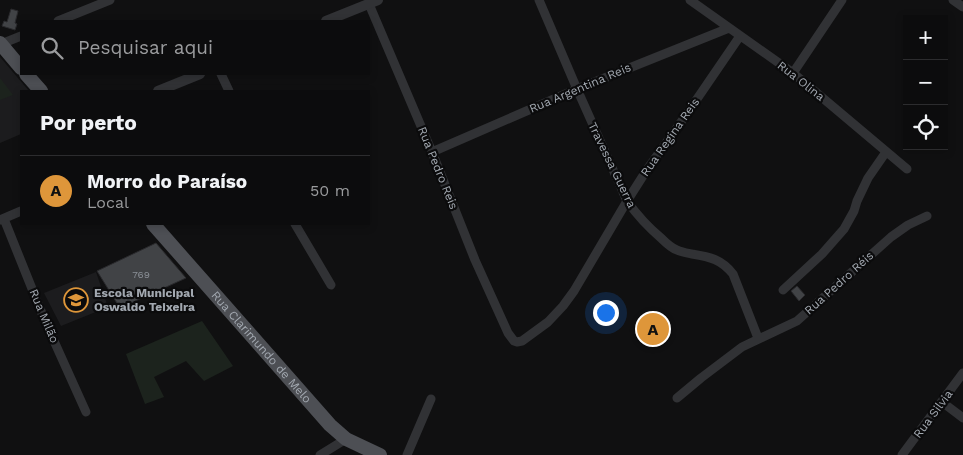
<!DOCTYPE html>
<html lang="pt">
<head>
<meta charset="utf-8">
<style>
	body { margin:0; font-family:"Work Sans",sans-serif; background:#1a1a1b; color:#f1f3f6 }
	.controls { position:absolute; right:15px; top:15px; display:grid; overflow:hidden; border-radius:0px; box-shadow:0 2px 8px #0003 }
	.controls button { width:45px; height:45px; display:grid; place-items:center; padding:0; border:0; border-bottom:1px solid #2c2c2e; background:#0c0c0d; color:#f1f3f6; font:25px sans-serif }
	.you { position:absolute; left:605px; top:312px; width:18px; height:18px; margin:-12px; border:4px solid #fff; border-radius:50%; background:#1a73e8; box-shadow:0 0 0 8px #1a73e833 }
	.badge { display:grid; place-items:center; width:32px; height:32px; border-radius:50%; background:#de963a; color:#111; font-size:16px; font-weight:700 }
	.pin { position:absolute; translate:-50% -50%; border:2px solid #fff; box-shadow:0 1px 5px #0006 }
	.list { margin:0; padding:0; list-style:none }
	h2 { display:flex; justify-content:space-between; align-items:center; height:65px; margin:0; padding:0 20px; font-size:21px }
	h2 small { font-size:16px; font-weight:400; color:#9a9b9d }
	.list li { display:grid; grid-template-columns:32px 1fr auto; gap:15px; align-items:center; box-sizing:border-box; height:70px; padding:0 20px; border-top:1px solid #2c2c2e }
	.list b { display:block; font-size:19px; white-space:nowrap }
	.list p { margin:0; font-size:16px; white-space:nowrap; color:#9a9b9d }
	.list em { font-size:16px; font-style:normal; color:#9a9b9d }
	.icon { flex:none; width:28px; height:28px; fill:none; stroke:currentColor; stroke-width:2; stroke-linecap:round; stroke-linejoin:round }
	.map { position:relative; flex:none; width:963px; height:455px; overflow:hidden }
	.search { position:absolute; background:#0c0c0d; box-shadow:0 2px 8px #0003; left:20px; top:20px; width:350px; height:55px; display:flex; align-items:center; gap:12px; box-sizing:border-box; padding:0 18px; border-radius:0px; color:#9a9b9d; font-size:19px }
	.panel { position:absolute; background:#0c0c0d; box-shadow:0 2px 8px #0003; left:20px; top:90px; width:350px; height:135px; border-radius:0px }
	.map>svg:first-child { display:block }
	.built { fill:#1c1c1e }
	.green { fill:#1c231d }
	.building { fill:#414346; stroke:#2a2a2d }
	.lines { fill:none; stroke-linecap:round; stroke-linejoin:round }
	.minor { stroke:#313235; stroke-width:9 }
	.tertiary { stroke:#313235; stroke-width:10 }
	.primary { stroke:#4d4f54; stroke-width:14 }
	.labels { text-anchor:middle; dominant-baseline:central; stroke-width:4.5; stroke-linejoin:round; paint-order:stroke }
	.number-label { font-size:10px; fill:#8a8f96 }
	.street-label { font-size:12px; fill:#a2a8b0; stroke:#0b0b0c }
	.poi-label { font-size:12px; font-weight:bold; fill:#a2a8b0; stroke:#0b0b0c; text-anchor:start }
</style>
</head>
<body>
<div class="map">
<svg width="963" height="455" viewBox="0 0 963 455">
	<rect width="100%" height="100%" fill="#101011"/>
	<path class="built" d="M0,57l29,34h-8v43l-21,9z
		M96,272l12,35 -47,19 -17,-33z"/>
	<path class="green" d="M0,78l13,17 -13,5z
		M202,321l31,45 -29,15 -18,-20 -32,16 10,20 -19,7 -19,-50z"/>
	<path class="building" d="M11,9l7,2 -3,12 2,1 -2,6 -13,-4 2,-5 3,1z
		M156,243l30,35 -66,30 -23,-37z
		M797,286l8,9 -6,6 -8,-10z"/>
	<g class="lines">
		<path class="minor" d="M539,0l38,89 50,112c10,14 21,26 34,37 5,5 10,10 16,12 4,2 10,3 15,4 18,3 29,5 41,20l25,64
			M690,0l103,73 114,96
			M953,0l10,7
			M369,4l63,148 43,108 33,73 6,8 3,1 5,-1 26,-19 15,-16 11,-15 53,-90 21,-33 38,-53 54,-79
			M58,21l52,-21
			M1,44l20,-8
			M793,73l49,-73
			M221,74l8,17
			M432,152l145,-63 152,-61
			M4,219l41,102 41,91
			M0,220l21,-9
			M295,224l36,61
			M783,290l39,-36 22,-25 10,-18 3,-10 11,-23 18,-26
			M677,398l24,-20 41,-31 55,-26 94,-84 17,-12 19,-9
			M942,402l21,16
			M320,455l26,-16
			M407,455l24,-56
			M902,455l61,-82"/>
		<path class="tertiary" d="M326,21l52,-21
			M158,91l42,-17"/>
		<g class="primary">
			<path d="M0,43l21,25"/>
			<path d="M26,74l15,17"/>
			<path id="s1" d="M153,224l177,201 16,14 34,16"/>
		</g>
	</g>
	<defs>
		<g id="school-ring" transform="scale(1.25)"><circle r="9.5" fill="#0b0b0c" stroke="#de963a" stroke-width="1.5"/><path d="M0-5L7-2L0 1L-7-2ZM-4 1L0 2.5L4 1V4Q0 6-4 4Z" fill="#de963a"/></g>
	</defs>
	<g fill-rule="evenodd">
		<use href="#school-ring" x="76" y="300"/>
	</g>
	<g class="labels">
		<g class="number-label">
			<text x="141" y="274">769</text>
		</g>
		<g class="street-label">
			<text transform="translate(801 81) rotate(38)">Rua Olina</text>
			<text transform="translate(580 88) rotate(-23)">Rua Argentina Reis</text>
			<text transform="translate(670 137) rotate(-55)">Rua Regina Reis</text>
			<text transform="translate(612 165) rotate(64)">Travessa Guerra</text>
			<text transform="translate(438 168) rotate(68)">Rua Pedro Reis</text>
			<text transform="translate(839 283) rotate(-42)">Rua Pedro Réis</text>
			<text transform="translate(44 316) rotate(67)">Rua Milão</text>
			<text stroke="none"><textPath href="#s1" startOffset="164">Rua Clarimundo de Melo</textPath></text>
			<text transform="translate(933 414) rotate(-53)">Rua Silvia</text>
		</g>
		<g class="poi-label">
			<text x="94" y="293">Escola Municipal<tspan x="94" dy="14">Oswaldo Teixeira</tspan></text>
		</g>
	</g>
</svg>
<div class="controls">
<button>+</button>
<button>−</button>
<button><svg class="icon" aria-label="locate" viewBox="0 0 24 24"><circle cx="12" cy="12" r="6"/><path d="M12 2v4M12 18v4M2 12h4M18 12h4"/></svg></button>
</div>
<div class="you"></div>
<div class="pin badge" style="left:653px;top:329px">A</div>
<div class="search"><svg class="icon" aria-label="search" viewBox="0 0 24 24"><circle cx="10" cy="10" r="6"/><path d="M15 15l6 6"/></svg>Pesquisar aqui</div>
<section class="panel">
<h2>Por perto<small></small></h2>
<ul class="list">
<li><span class="badge">A</span><div><b>Morro do Paraíso</b><p>Local</p></div><em>50 m</em></li>
</ul>
</section>
</div>
</body>
</html>
